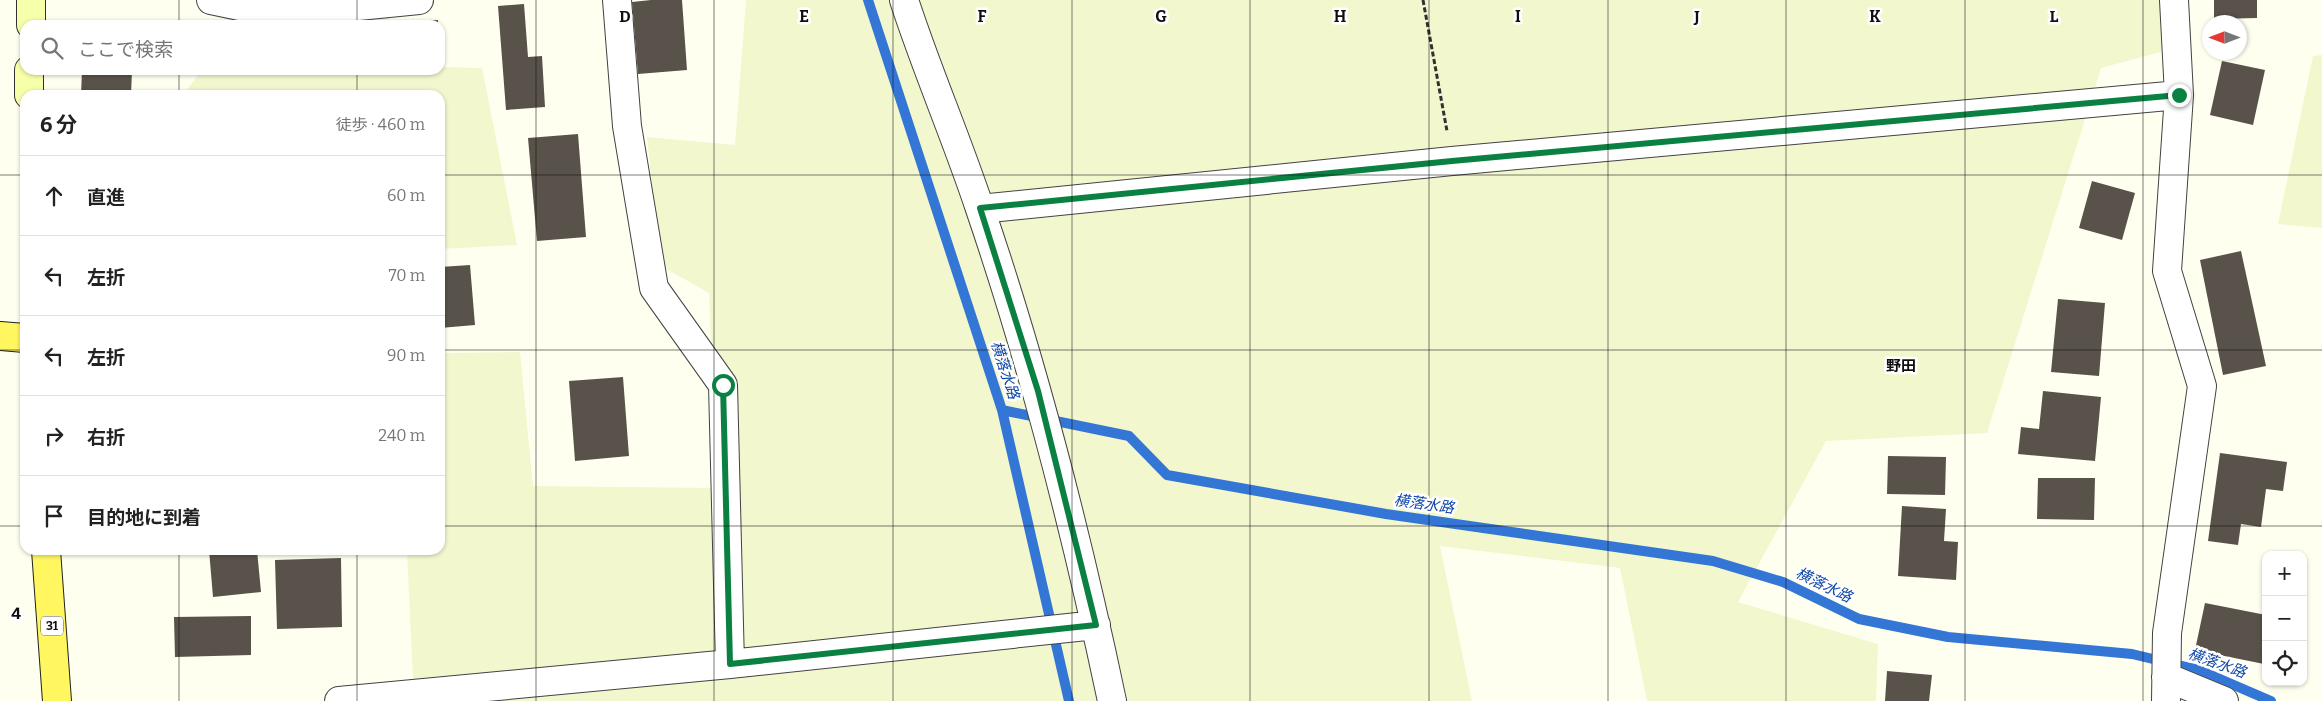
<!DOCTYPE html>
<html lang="ja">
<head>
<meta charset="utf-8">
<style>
	body { margin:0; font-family:Bitter,"Noto Sans JP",serif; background:#f2f2f2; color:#222 }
	.controls { position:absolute; right:15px; bottom:15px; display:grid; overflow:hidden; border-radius:10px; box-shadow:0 1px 4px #0004 }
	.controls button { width:45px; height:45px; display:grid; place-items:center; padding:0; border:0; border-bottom:1px solid #e0e0e0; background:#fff; color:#222; font:25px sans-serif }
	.compass { position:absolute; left:2202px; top:15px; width:45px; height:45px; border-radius:50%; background:#fff; box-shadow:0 1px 4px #0004; rotate:270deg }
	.stop { position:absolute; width:15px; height:15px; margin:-11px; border:4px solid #0b8043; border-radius:50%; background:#fff }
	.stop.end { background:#0b8043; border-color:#fff; box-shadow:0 1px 5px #0008 }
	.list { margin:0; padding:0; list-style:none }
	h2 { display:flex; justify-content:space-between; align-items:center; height:65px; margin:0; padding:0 20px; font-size:21px }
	h2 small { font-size:16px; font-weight:400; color:#767676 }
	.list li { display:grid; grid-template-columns:32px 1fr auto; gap:15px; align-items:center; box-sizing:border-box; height:80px; padding:0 20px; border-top:1px solid #e0e0e0 }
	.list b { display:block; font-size:19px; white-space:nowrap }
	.list em { font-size:16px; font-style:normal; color:#767676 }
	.icon { flex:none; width:28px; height:28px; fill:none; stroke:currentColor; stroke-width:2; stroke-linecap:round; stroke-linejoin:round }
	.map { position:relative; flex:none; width:2322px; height:701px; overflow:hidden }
	.search { position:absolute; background:#fff; box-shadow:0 1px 4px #0004; left:20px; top:20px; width:425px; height:55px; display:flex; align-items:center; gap:12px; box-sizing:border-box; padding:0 18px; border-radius:15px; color:#767676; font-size:19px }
	.panel { position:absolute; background:#fff; box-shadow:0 1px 4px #0004; left:20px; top:90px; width:425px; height:465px; border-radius:15px }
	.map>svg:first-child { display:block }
	.farmland { fill:#f3f7ce }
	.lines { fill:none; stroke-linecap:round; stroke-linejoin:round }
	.stream { stroke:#3476d5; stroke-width:10 }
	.building { fill:#58524a }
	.street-casing { stroke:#424242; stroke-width:30 }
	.secondary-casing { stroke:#313131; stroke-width:30 }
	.primary-casing { stroke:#202020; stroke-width:30 }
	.path { stroke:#313131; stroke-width:3; stroke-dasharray:5 2.5; stroke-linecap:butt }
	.street { stroke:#fff; stroke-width:28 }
	.secondary { stroke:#f8ffab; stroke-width:28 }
	.primary { stroke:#fff660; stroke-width:28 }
	.route { stroke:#0b8043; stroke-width:6 }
	.grid { fill:none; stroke:#0f0f0f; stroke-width:1; stroke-opacity:0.55 }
	.labels { text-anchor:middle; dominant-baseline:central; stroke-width:5; stroke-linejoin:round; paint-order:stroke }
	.shield { fill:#fff; stroke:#575757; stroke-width:1 }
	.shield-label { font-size:12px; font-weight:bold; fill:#0f0f0f }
	.neighbourhood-label { font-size:15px; font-weight:bold; fill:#0f0f0f; stroke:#fff }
	.water-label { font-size:15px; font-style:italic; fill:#1049a9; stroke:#fff }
	.grid-label { font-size:16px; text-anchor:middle; font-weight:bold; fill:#0f0f0f; stroke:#fff; stroke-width:5; stroke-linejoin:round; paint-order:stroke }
</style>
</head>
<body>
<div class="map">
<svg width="2322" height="701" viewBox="0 0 2322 701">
	<rect width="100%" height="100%" fill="#fffff0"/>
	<path class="farmland" d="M394,0l-6,25h-146l86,-13z
		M746,0h1416l2,51 -63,17 -114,365 -161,8 -88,161 140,42 -2,57h-229l-27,-133 -180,-22 32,155h-1058l-7,-151h33v-197l80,-1 13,134 184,2 -8,-195 -48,-27 -14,-129 88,8z
		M2322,55v173l-44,-4 35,-168z
		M440,67l42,1 35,177 -77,4v-154h-168l-45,-2 -1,2h-43l19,-25h238z"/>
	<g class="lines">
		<path class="stream" d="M868,0l134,410 127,26 38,39 219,39 327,47 70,21 76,37 89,18 184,17 67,16 72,31
			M1002,410l67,291"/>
	</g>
	<path class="building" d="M651,0h31l5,70 -49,4 -6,-72z
		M2214,0h43v18l-43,1z
		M524,4l4,53 14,-1 3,51 -39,3 -8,-104z
		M438,20v5h-44v-4z
		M2222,61l43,9 -12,55 -43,-10z
		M82,70h50l-1,25h-50z
		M578,134l8,103 -49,4 -9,-103z
		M2092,181l43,12 -13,47 -43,-12z
		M2241,251l25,115 -43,9 -23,-115z
		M470,265l5,60 -35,3v-61z
		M2058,299l47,4 -6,73 -48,-4z
		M623,377l6,79 -54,5 -6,-80z
		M2043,391l58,6 -6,64 -77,-7 3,-27 18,2z
		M2220,453l67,9 -4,29 -17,-2 -5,38 -20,-3 -3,21 -30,-4z
		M1888,456l58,1 -1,38 -58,-1z
		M2038,478h57l-1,42 -57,-1z
		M1902,506l44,3 -2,32 14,1 -2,38 -58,-4z
		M209,550h48l4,42 -48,5z
		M341,558l1,69 -65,2 -2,-69z
		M2205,603l61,12 -2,49 -69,-14z
		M251,616v39l-76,2 -1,-40z
		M1887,671l45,4 -3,26h-44z"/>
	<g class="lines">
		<g class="street-casing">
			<path id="street" d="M211,0l66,14 142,-14
				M617,0l10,126 27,162 69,97 7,279
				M904,0c23,71 53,139 76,209 55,161 97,326 132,492
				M980,209l472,-48 727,-66
				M2166,677l58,24
				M339,701l391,-37 366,-39
				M2166,701l1,-68 35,-247 -35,-115 12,-176 -5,-95"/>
		</g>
		<g class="secondary-casing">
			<path id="secondary" d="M31,25v-25
				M29,95v-25"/>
		</g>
		<g class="primary-casing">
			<path id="primary" d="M0,336l25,2
				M46,550l11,151"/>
		</g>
		<path class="path" d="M1423,0l24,131"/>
		<use href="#street" class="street"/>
		<use href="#secondary" class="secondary"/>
		<use href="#primary" class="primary"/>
	</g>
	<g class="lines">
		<path class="route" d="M723,385l7,279 366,-39 -58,-234 -58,-183 472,-47 727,-66"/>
	</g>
	<path class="grid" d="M179,0v25M357,0v25M536,0v701M714,0v701M893,0v701M1072,0v701M1250,0v701M1429,0v701M1608,0v701M1786,0v701M1965,0v701M2143,0v701M179,70v25M357,70v25M0,175h25M440,175h1882M0,350h25M440,350h1882M0,526h25M440,526h1882M179,550v151M357,550v151"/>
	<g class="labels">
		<rect class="shield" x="41" y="616.5" width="22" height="19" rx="4"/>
		<g class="shield-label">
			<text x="52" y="626">31</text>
		</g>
		<g class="neighbourhood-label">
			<text x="1901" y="366">野田</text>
		</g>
		<g class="water-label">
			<text transform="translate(1005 370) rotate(72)">横落水路</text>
			<text transform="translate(1424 504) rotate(8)">横落水路</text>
			<text transform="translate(1824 585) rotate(26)">横落水路</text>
			<text transform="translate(2217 663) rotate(20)">横落水路</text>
		</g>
	</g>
	<g class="grid-label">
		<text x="625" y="22">D</text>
		<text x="804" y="22">E</text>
		<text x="982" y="22">F</text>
		<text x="1161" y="22">G</text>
		<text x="1340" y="22">H</text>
		<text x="1518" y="22">I</text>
		<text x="1697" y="22">J</text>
		<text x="1875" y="22">K</text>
		<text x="2054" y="22">L</text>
		<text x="16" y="619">4</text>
	</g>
</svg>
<div class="controls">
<button>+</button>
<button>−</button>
<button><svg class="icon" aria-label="locate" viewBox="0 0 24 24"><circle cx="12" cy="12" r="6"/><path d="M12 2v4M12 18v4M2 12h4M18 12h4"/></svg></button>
</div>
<svg class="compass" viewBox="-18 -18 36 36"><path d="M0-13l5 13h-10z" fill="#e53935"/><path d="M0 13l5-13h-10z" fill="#767676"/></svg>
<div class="stop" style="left:723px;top:385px"></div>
<div class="stop end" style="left:2179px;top:95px"></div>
<div class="search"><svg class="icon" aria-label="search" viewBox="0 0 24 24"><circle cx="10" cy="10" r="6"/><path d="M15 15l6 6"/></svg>ここで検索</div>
<section class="panel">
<h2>6 分<small>徒歩 · 460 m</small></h2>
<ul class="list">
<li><svg class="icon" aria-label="ahead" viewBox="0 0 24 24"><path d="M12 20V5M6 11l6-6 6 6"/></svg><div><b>直進</b></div><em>60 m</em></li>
<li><svg class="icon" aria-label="left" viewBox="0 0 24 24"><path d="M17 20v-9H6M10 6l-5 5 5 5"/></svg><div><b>左折</b></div><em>70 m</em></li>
<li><svg class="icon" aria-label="left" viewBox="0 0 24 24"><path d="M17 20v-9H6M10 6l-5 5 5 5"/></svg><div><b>左折</b></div><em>90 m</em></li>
<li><svg class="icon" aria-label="right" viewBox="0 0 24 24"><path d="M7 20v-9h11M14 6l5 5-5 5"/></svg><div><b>右折</b></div><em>240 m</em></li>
<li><svg class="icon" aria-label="arrive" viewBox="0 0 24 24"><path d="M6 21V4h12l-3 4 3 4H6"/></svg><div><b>目的地に到着</b></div></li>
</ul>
</section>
</div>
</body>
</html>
